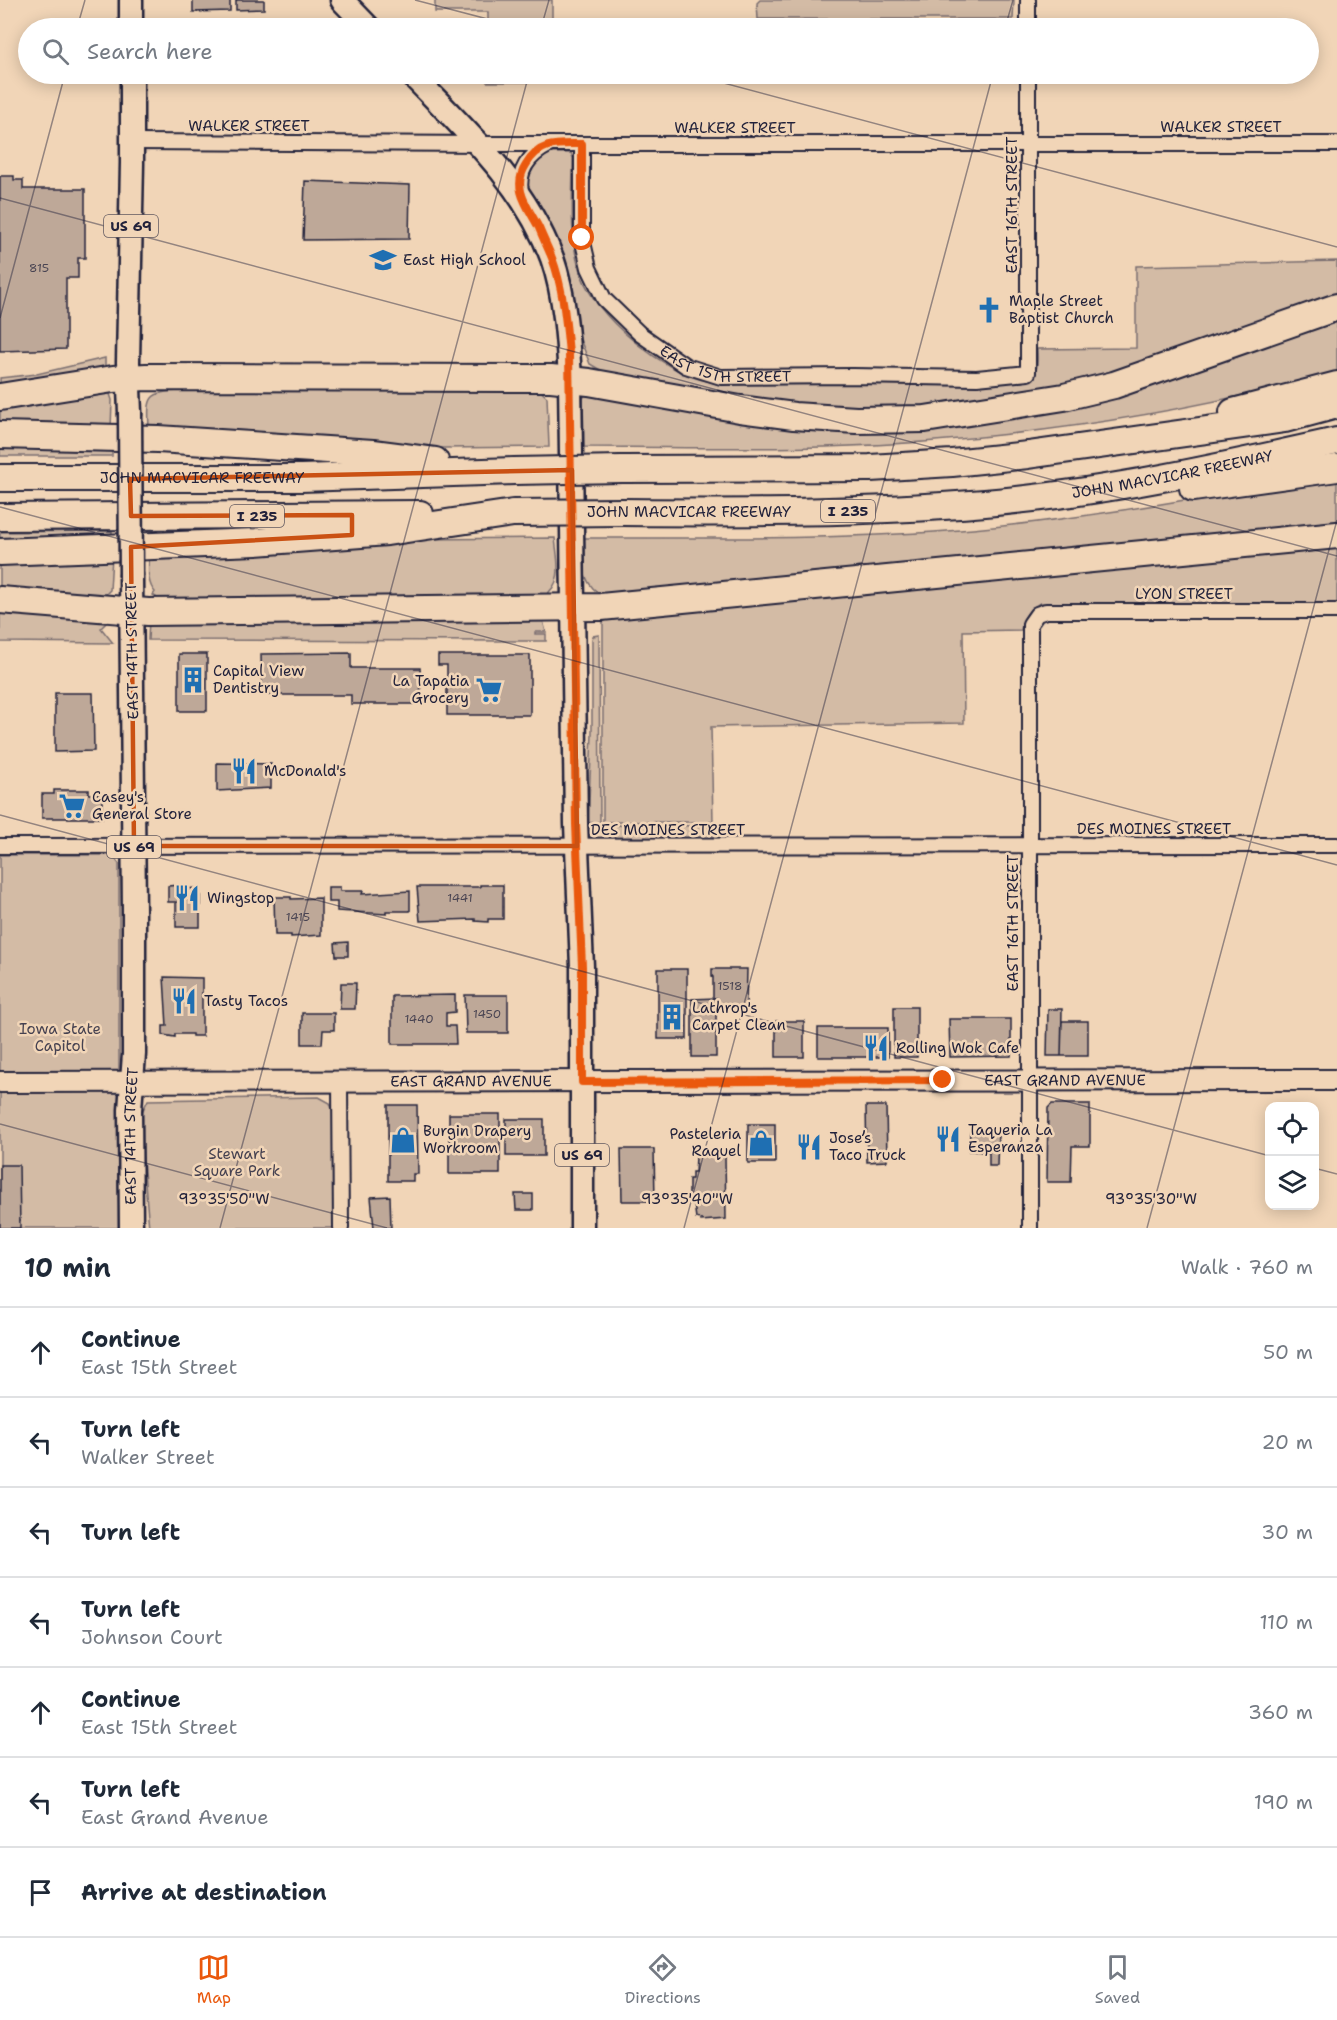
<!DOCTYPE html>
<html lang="en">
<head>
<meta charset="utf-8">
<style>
	body { margin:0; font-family:"Shantell Sans",sans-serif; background:#f6f6f7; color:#1f2937 }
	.controls { position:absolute; right:18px; bottom:18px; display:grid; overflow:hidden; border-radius:12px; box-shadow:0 3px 15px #0003 }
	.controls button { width:54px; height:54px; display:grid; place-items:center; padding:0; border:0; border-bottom:2px solid #e0e1e3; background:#fff; color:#1f2937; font:30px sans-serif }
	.stop { position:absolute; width:18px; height:18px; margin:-14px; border:4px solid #ea580c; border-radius:50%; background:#fff }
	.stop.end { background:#ea580c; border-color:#fff; box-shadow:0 2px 6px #0008 }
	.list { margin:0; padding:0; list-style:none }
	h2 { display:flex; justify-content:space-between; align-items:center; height:78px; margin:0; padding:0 24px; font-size:26px }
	h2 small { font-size:20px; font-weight:400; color:#747a83 }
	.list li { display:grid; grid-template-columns:39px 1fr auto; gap:18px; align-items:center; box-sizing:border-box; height:90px; padding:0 24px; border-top:2px solid #e0e1e3 }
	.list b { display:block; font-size:22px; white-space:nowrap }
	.list p { margin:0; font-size:20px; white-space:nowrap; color:#747a83 }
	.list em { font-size:20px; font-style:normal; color:#747a83 }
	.icon { flex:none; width:33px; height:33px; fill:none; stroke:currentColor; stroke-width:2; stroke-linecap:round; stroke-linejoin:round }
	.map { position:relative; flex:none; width:1337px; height:1228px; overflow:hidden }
	.search { position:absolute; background:#fff; box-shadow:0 3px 15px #0003; left:18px; right:18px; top:18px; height:66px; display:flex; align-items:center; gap:15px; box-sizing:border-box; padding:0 21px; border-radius:33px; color:#747a83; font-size:22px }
	.sheet { height:708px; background:#fff }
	nav { display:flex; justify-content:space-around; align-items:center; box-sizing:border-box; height:84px; border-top:2px solid #e0e1e3; background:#fff; font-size:16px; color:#747a83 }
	nav a { display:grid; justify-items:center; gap:3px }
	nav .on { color:#ea580c }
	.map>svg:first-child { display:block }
	.green { fill:#d3bba5; stroke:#7a6e70; stroke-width:1.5 }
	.building { fill:#bea898; stroke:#22223b; stroke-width:1.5 }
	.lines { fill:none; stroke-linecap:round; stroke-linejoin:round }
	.minor-casing { stroke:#22223b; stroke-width:18 }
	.secondary-casing { stroke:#22223b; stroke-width:24 }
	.primary-casing { stroke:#22223b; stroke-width:27 }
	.motorway-casing { stroke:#22223b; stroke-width:30 }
	.minor { stroke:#f1d5b7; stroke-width:14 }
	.secondary { stroke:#f1d5b7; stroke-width:20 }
	.primary { stroke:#f1d5b7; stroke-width:22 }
	.motorway { stroke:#f1d5b7; stroke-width:26 }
	.primary-bridge-casing { stroke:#22223b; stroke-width:27; stroke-linecap:butt }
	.motorway-bridge-casing { stroke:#22223b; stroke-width:30; stroke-linecap:butt }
	.primary-bridge { stroke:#f1d5b7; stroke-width:22 }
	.motorway-bridge { stroke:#f1d5b7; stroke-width:26 }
	.route { stroke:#ea580c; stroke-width:8 }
	.marked { fill:none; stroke:#ca5113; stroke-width:4.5; stroke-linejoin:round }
	.ticks { fill:none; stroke:#22223b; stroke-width:1.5; stroke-opacity:0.45 }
	.labels { text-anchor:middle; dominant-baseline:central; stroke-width:5; stroke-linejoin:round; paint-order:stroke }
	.number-label { font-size:12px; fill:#494452 }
	.shield { fill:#f1d5b7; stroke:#605860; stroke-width:1.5 }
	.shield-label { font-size:14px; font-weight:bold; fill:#22223b }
	.street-label { font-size:15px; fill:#22223b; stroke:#f1d5b7 }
	.poi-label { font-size:15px; fill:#22223b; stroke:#f1d5b7; text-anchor:start }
	.park-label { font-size:15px; fill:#454150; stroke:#f1d5b7 }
	.ticks-label { font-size:15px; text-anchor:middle; fill:#22223b; stroke:#f1d5b7; stroke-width:5; stroke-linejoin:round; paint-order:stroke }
</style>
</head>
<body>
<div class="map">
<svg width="1337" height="1228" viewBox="0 0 1337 1228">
	<rect width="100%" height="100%" fill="#f1d5b7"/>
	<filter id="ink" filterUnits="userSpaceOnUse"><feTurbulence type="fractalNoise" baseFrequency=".0167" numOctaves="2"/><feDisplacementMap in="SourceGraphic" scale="12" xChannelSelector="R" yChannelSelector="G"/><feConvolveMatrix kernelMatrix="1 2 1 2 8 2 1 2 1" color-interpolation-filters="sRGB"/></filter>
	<g filter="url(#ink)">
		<path class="green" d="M435,0h117v28h-64v-16h-53z
			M760,0h254l-1,19h-255l-1,-16z
			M487,74h65v8h-65z
			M551,153h20l2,5c0,35 -4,77 6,110 13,45 67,88 108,107 10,4 21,6 31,9l304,-2c17,-8 16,-15 15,-33l99,-1v-82l201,-5v36l-231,79 -145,27 -107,7 -101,-9 -141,-24 -22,-13 -10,-25 -10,-44 -42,-101c-4,-20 2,-35 23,-41z
			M1337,315v57c-167,45 -339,70 -512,75 -80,2 -160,0 -241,0l-1,-48 2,-5 10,-1 349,29z
			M105,358v10l-105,20v-10l37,-4z
			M183,386l354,2 10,9 2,50 -107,1 -293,-18c-1,-33 -3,-38 33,-39z
			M109,391l3,9 -1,28 -111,-2v-22z
			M0,442l112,2v12h-112z
			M1337,474v51l-731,72c-26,-11 -23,-34 -24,-59 130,0 261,2 391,-9 122,-11 243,-35 364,-55z
			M112,531v9l-112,4v-12z
			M555,538c2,22 10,45 -12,59l-378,6 -12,-8 2,-3c-9,-10 -6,-25 -6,-37l270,-16z
			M1337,542v61h-297c-12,7 -17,13 -19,27l-58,1 1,92 -253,4 2,95h-110v-200l10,-6z
			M112,556l-2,34 -5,5 -7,3 -98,-8v-30z
			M0,609l102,11 4,3 -5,5 12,15 -113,-1z
			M542,617l4,15h-11v2h11v7l-398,-1 1,-20z
			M599,635l1,187 -12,1 4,-89v-95l1,-3z
			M603,825l110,1v12h-108z
			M0,855h109l5,2 5,7v364h-119z
			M319,1097l11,6 3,9v116h-184l-7,-80v-36l6,-12z"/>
		<path class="building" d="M193,0h37v11l-37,1z
			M236,0h28v9l-28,1z
			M0,176h14v4h9v9h62v69h-7v20h-12v71l-66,2z
			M305,181l105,4 -1,54 -106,1z
			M351,653v15h69l1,36h-70v-9h-89l-1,-41z
			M179,654h28v57h-28z
			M438,655h92v60h-83v-50h-9z
			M55,693h38l1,58 -39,1z
			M217,763l54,1v24l-54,3z
			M54,790h35v4h13v24h-60v-24h12z
			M179,885v4l21,-1v39h-24v-25h-8v-16z
			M480,885h23v34h-15v3l-13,-1v-2l-55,2 -3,-34h63z
			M328,887h12v4h23l-1,3 48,-3v20h-24v3l-49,-3v-9h-9z
			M274,897h17v2l30,-1v37l-30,2v-2h-16z
			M348,942v14h-12l-1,-13z
			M658,969h29v70h-29z
			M712,969h35l-1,39h-30v-10h-3v-21h-1z
			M164,977l38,1v56l1,2h-11v-2h-17v3l-12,-2v-9h4z
			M341,983h15l-1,26h-15z
			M455,995v17l-9,1v13h9l1,18h-64v-48z
			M465,995h43v38h-42z
			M716,998v59h-24v-58z
			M894,1007h23v50h-23z
			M1048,1009h14l-1,47h-14z
			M302,1013h32v17h-11l-1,14h-20z
			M949,1019h62v37l-61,1z
			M776,1021h28v36h-28z
			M1062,1021h26v35h-27z
			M818,1028h70v29h-70z
			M1052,1104h38v42h-18l-1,36h-24l1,-74z
			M388,1105h29l1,69h-5v7h-25z
			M866,1106h20l1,55 -20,1z
			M449,1114h51v60h-51z
			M506,1119h38v37h-38z
			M748,1124h27v39h-27z
			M970,1132l28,1 -1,33h-8v-14l-20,-1z
			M621,1149h33l1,52h-33z
			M701,1154h10v3h14l1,62 -25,2v-2l-5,-1 -2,-14h-2v-7h-3v-18h3v-7h3l1,-15h5z
			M0,1165h19l1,63h-20z
			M515,1194h18v16h-17z
			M390,1196l1,32h-17l-3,-31z"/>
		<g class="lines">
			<g class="minor-casing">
				<g id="minor">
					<path d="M1028,0v28"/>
					<path d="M132,142l364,2h841"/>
					<path id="s1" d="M582,144v94l7,30 15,31 36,35 46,32 35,11 132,-1 124,2 51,-5v-299"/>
					<path d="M521,193c-4,-22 8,-38 28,-48"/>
					<path d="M0,846l1337,-1"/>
					<path d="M340,1082l1,146"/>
					<path d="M1030,1228v-604l7,-10 9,-3h291"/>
				</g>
			</g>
			<g class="secondary-casing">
				<g id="secondary">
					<path id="s2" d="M0,1082l1337,-2"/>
				</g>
			</g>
			<g class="primary-casing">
				<g id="primary">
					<path d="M131,0v28"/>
					<path d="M342,0l27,28"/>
					<path d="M411,74c54,56 113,109 141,184 13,37 16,83 18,122l6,444 6,143v261"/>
					<path d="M130,413l-2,-51 4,-199v-89"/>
					<path id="s3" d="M131,1228l-1,-118 4,-56v-143l-3,-335"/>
				</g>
			</g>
			<g class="motorway-casing">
				<g id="motorway">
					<path d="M0,397l113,-18 33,-2 405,1 38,4 151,27 54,7 62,4 69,-1 139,-22 50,-12 223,-78"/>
					<path d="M1233,412l104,-27"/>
					<path d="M0,435l158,4 215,14 62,8"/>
					<path d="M622,469l248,-1 82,-5 76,-8 257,-36 52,-14"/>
					<path id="s4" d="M0,478h301l213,-7"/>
					<path d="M1193,488l144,-20"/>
					<path id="s5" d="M623,512c121,1 241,1 362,-9 119,-10 236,-36 352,-62"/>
					<path d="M0,517l420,-3"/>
					<path d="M0,552l256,-10 131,-10 126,-19"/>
					<path d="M0,600l148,12 453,-5 736,-72"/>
				</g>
			</g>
			<use href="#minor" class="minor"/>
			<use href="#secondary" class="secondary"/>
			<use href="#primary" class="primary"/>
			<use href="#motorway" class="motorway"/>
			<g class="primary-bridge-casing">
				<path id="primary-bridge" d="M130,413l1,163"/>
			</g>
			<g class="motorway-bridge-casing">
				<path id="motorway-bridge" d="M514,471l108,-2
					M513,513l110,-1"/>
			</g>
			<use href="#primary-bridge" class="primary-bridge"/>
			<use href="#motorway-bridge" class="motorway-bridge"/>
		</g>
	</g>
	<g class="lines" filter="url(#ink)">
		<path class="route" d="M582,238v-94c-24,0 -42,-3 -56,21 -15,23 2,42 13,63 4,10 9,20 13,30 11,29 14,64 17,95l7,471 6,143v115l361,-2"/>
	</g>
	<path class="marked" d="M572,470l5,376h-443l-3,-299 221,-12v-20l-221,1 -1,-37z"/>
	<path class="ticks" d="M415,0l107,28M77,28l8,-28M541,28l8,-28M1005,28l8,-28M690,74l647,173M0,198l1337,358M0,318l65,-244M0,507l1337,358M0,815l1270,341M0,1124l387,104M1314,1168l23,6M220,1228l309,-1154M684,1228l309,-1154M1147,1228l190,-708"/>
	<defs>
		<g id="school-bare" transform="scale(2.07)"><path d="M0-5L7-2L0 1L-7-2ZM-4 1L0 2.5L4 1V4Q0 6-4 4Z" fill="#1f6fb2" stroke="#f1d5b7" stroke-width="2.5" paint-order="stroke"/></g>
		<g id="church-bare" transform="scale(2.07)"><path d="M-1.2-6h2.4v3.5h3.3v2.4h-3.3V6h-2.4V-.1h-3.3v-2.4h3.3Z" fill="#1f6fb2" stroke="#f1d5b7" stroke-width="2.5" paint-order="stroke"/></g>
		<g id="building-bare" transform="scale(2.07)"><path d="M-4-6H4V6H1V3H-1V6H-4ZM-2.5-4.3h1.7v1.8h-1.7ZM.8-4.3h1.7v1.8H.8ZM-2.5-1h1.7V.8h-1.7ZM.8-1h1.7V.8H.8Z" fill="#1f6fb2" stroke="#f1d5b7" stroke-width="2.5" paint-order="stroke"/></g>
		<g id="supermarket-bare" transform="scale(2.07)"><path d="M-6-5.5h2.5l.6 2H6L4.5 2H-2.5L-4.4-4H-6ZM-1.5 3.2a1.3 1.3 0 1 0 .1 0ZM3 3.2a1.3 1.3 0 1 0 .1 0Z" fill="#1f6fb2" stroke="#f1d5b7" stroke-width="2.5" paint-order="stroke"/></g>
		<g id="restaurant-bare" transform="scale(2.07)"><path d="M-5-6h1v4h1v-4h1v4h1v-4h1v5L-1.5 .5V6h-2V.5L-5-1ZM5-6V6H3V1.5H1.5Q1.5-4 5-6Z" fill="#1f6fb2" stroke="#f1d5b7" stroke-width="2.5" paint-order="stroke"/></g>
		<g id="shop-bare" transform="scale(2.07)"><path d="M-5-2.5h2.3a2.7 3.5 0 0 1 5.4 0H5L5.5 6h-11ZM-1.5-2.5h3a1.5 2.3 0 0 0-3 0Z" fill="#1f6fb2" stroke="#f1d5b7" stroke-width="2.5" paint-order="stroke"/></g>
	</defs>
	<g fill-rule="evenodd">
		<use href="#school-bare" x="383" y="260"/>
		<use href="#church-bare" x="989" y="310"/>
		<use href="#building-bare" x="193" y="680"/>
		<use href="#supermarket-bare" x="489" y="690"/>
		<use href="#restaurant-bare" x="244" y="771"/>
		<use href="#supermarket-bare" x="72" y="806"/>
		<use href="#restaurant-bare" x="187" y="898"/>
		<use href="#restaurant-bare" x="184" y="1001"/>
		<use href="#building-bare" x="672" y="1017"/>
		<use href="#restaurant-bare" x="876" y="1048"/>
		<use href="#restaurant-bare" x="948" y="1139"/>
		<use href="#shop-bare" x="403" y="1140"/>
		<use href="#shop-bare" x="761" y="1143"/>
		<use href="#restaurant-bare" x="809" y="1147"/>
	</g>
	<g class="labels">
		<g class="number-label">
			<text x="39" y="268">815</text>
			<text x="460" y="898">1441</text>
			<text x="298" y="917">1415</text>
			<text x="730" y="986">1518</text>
			<text x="487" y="1014">1450</text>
			<text x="419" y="1019">1440</text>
		</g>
		<g class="shield">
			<rect x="104" y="215" width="54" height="22" rx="4.5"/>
			<rect x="821" y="500" width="54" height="22" rx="4.5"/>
			<rect x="230" y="505" width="54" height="22" rx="4.5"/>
			<rect x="107" y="836" width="54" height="22" rx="4.5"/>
			<rect x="555" y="1144" width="54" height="22" rx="4.5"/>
		</g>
		<g class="shield-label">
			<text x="131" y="226">US 69</text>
			<text x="848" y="511">I 235</text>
			<text x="257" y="516">I 235</text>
			<text x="134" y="847">US 69</text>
			<text x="582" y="1155">US 69</text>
		</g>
		<g class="street-label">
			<text x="249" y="126">WALKER STREET</text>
			<text x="1221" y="127">WALKER STREET</text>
			<text x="735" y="128">WALKER STREET</text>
			<text transform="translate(1012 205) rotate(-90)">EAST 16TH STREET</text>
			<text stroke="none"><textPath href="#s1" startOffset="304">EAST 15TH STREET</textPath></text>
			<text stroke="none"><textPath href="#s5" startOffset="552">JOHN MACVICAR FREEWAY</textPath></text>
			<text stroke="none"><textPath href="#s4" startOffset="202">JOHN MACVICAR FREEWAY</textPath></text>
			<text x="689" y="512">JOHN MACVICAR FREEWAY</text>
			<text x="1184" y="594">LYON STREET</text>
			<text transform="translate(132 651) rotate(-91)">EAST 14TH STREET</text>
			<text x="1154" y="829">DES MOINES STREET</text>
			<text x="668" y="830">DES MOINES STREET</text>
			<text transform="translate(1013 923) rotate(-90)">EAST 16TH STREET</text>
			<text stroke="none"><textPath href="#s2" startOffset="1065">EAST GRAND AVENUE</textPath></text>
			<text stroke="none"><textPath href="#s2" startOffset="471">EAST GRAND AVENUE</textPath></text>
			<text stroke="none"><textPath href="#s3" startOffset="92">EAST 14TH STREET</textPath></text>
		</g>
		<g class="poi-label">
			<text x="403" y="260">East High School</text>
			<text x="1009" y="301">Maple Street<tspan x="1009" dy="17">Baptist Church</tspan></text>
			<text x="213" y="671">Capital View<tspan x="213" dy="17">Dentistry</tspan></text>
			<text x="469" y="681" text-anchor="end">La Tapatia<tspan x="469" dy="17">Grocery</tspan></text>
			<text x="264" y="771">McDonald's</text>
			<text x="92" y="797">Casey's<tspan x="92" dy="17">General Store</tspan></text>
			<text x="207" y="898">Wingstop</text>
			<text x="204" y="1001">Tasty Tacos</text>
			<text x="692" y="1008">Lathrop's<tspan x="692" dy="17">Carpet Clean</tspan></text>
			<text x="896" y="1048">Rolling Wok Cafe</text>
			<text x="968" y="1130">Taqueria La<tspan x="968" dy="17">Esperanza</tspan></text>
			<text x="423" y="1131">Burgin Drapery<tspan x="423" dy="17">Workroom</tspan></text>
			<text x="741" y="1134" text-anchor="end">Pasteleria<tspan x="741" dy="17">Raquel</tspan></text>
			<text x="829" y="1138">Jose’s<tspan x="829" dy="17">Taco Truck</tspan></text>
		</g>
		<g class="park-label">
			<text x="60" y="1029">Iowa State<tspan x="60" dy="17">Capitol</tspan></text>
			<text x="237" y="1154">Stewart<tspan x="237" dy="17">Square Park</tspan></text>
		</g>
	</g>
	<g class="ticks-label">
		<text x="224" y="1204">93°35'50"W</text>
		<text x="687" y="1204">93°35'40"W</text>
		<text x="1151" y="1204">93°35'30"W</text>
	</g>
</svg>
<div class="controls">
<button><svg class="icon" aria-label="locate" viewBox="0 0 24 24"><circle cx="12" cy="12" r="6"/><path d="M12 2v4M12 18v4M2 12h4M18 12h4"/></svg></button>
<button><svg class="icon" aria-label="layers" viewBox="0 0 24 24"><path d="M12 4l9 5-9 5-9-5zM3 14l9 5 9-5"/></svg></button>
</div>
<div class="stop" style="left:582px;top:238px"></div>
<div class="stop end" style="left:943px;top:1080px"></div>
<div class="search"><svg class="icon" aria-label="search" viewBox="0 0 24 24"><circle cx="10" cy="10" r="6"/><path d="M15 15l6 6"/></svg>Search here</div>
</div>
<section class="sheet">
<h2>10 min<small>Walk · 760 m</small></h2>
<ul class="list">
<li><svg class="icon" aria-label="ahead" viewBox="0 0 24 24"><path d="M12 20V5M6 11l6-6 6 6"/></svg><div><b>Continue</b><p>East 15th Street</p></div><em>50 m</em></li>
<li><svg class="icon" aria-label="left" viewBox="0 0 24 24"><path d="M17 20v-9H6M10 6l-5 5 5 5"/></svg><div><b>Turn left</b><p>Walker Street</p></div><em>20 m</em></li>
<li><svg class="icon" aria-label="left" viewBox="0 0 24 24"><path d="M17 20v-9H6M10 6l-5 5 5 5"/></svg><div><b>Turn left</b></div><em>30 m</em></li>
<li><svg class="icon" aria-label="left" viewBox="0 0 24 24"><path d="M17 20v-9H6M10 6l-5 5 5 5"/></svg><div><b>Turn left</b><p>Johnson Court</p></div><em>110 m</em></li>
<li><svg class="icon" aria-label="ahead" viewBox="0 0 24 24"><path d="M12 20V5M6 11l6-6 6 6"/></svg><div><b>Continue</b><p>East 15th Street</p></div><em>360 m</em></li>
<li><svg class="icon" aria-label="left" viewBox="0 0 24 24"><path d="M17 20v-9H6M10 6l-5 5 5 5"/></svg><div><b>Turn left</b><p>East Grand Avenue</p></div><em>190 m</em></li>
<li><svg class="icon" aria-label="arrive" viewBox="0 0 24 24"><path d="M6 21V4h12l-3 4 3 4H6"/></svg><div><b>Arrive at destination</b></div></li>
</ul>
</section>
<nav>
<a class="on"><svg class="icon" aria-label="map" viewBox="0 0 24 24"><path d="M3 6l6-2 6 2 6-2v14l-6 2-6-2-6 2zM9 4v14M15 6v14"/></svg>Map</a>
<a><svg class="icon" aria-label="directions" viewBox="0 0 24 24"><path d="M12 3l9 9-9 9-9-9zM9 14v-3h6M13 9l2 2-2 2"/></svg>Directions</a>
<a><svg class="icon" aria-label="saved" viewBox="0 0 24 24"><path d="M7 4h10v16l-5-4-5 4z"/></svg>Saved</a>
</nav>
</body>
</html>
